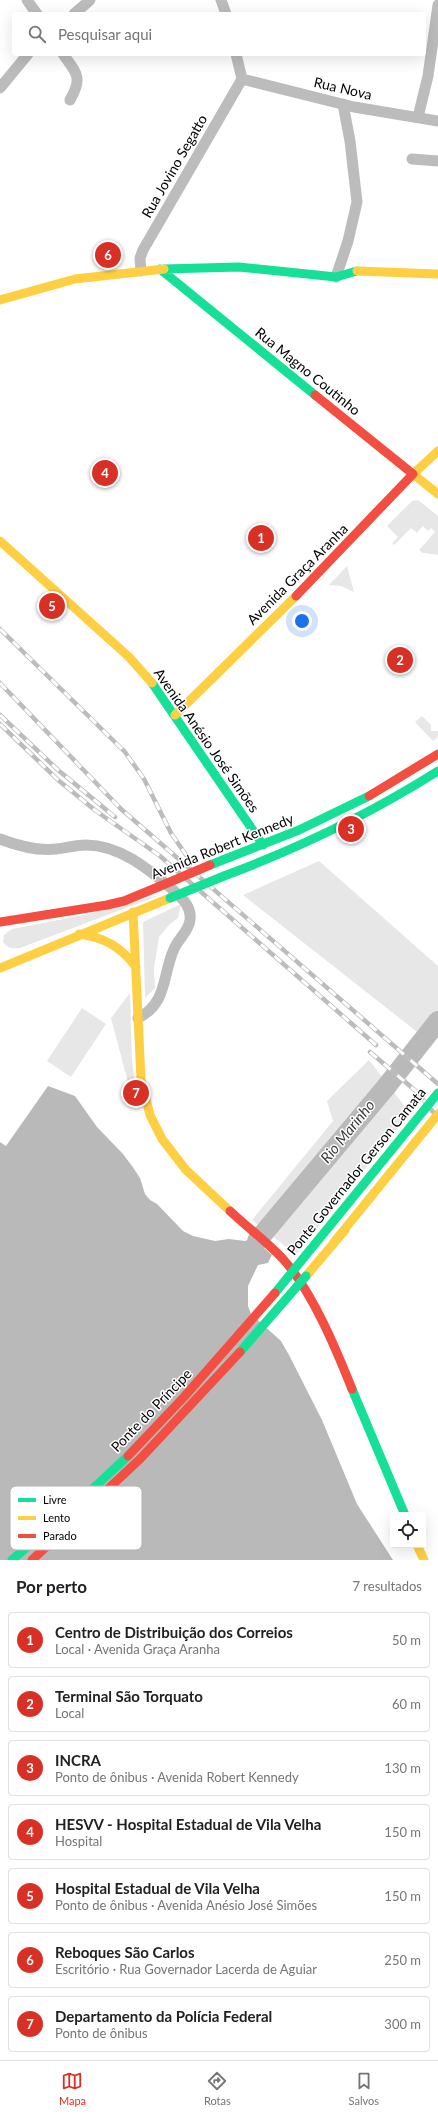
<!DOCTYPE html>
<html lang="pt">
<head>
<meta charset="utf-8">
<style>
	body { margin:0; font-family:Lato,sans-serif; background:#f6f6f6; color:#202124 }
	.controls { position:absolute; right:12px; bottom:12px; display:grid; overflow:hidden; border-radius:4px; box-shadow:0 4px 16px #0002 }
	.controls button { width:36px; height:36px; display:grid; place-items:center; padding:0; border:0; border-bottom:1px solid #e0e0e0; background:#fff; color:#202124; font:20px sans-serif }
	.you { position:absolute; left:302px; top:621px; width:14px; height:14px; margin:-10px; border:3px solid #fff; border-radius:50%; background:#1a73e8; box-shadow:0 0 0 6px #1a73e833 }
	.badge { display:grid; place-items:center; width:26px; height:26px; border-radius:50%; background:#d93025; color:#fff; font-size:13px; font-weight:700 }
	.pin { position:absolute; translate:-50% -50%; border:2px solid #fff; box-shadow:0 1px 4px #0006 }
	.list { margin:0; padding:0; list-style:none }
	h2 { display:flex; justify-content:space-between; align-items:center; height:52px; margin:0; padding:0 16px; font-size:17px }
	h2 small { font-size:13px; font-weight:400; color:#757577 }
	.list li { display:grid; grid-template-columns:26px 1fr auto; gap:12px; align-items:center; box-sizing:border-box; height:56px; margin:0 8px 8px; padding:0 8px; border:1px solid #e0e0e0; border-radius:4px }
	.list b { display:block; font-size:15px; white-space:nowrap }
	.list p { margin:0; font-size:13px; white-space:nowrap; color:#757577 }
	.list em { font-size:13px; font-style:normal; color:#757577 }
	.icon { flex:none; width:22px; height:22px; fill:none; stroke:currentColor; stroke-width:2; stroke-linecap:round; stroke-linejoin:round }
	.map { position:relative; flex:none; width:438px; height:1560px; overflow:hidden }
	.search { position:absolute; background:#fff; box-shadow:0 4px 16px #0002; left:12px; right:12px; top:12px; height:44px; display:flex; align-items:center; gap:10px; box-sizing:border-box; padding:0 14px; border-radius:4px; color:#757577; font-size:15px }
	.sheet { height:500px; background:#fff }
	nav { display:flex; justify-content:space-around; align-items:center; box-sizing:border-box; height:56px; border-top:1px solid #e0e0e0; background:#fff; font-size:11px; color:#757577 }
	nav a { display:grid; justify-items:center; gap:2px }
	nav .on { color:#d93025 }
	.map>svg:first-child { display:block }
	.green { fill:#e7e7e7 }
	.water { fill:#b9b9b9 }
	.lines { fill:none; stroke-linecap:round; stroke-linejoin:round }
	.river { stroke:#b9b9b9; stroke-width:20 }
	.street { stroke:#bcbcbc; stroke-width:11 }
	.fast { stroke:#16e098; stroke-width:9 }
	.slow { stroke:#ffcf43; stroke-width:9 }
	.jam { stroke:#f24e42; stroke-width:9 }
	.rail-casing { stroke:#bcbcbc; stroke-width:4.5 }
	.rail { stroke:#fff; stroke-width:3; stroke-dasharray:9; stroke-linecap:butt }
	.fast-bridge { stroke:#16e098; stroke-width:9 }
	.slow-bridge { stroke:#ffcf43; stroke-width:9 }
	.jam-bridge { stroke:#f24e42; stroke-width:9 }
	.labels { text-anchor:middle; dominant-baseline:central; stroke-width:3; stroke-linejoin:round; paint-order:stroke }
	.street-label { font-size:14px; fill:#000; stroke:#fff }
	.water-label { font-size:15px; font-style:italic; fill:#3c3c3c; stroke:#fff }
	.key { fill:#fff; stroke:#b2b2b2; stroke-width:1 }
	.key-label { font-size:11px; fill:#000 }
</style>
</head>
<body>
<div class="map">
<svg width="438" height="1560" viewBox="0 0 438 1560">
	<rect width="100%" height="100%" fill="#fff"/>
	<path class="green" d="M418,500l20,16v39l-15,-2 -4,-3 16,-18 -4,-4 -3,3 -5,-5 -6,7 -6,-5 -17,17 -2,-2 6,-6 -11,-11 25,-25z
		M347,566l7,26 -13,-6 -12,-1z
		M422,716l9,9v6h7v6l-5,4 -18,-19z
		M319,861l119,105v48l-17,21 -178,-140z
		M163,894l-143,54c-8,1 -13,0 -17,-6l1,-7 8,-6 77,-15z
		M181,904l-3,14 -9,7 -10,12 -5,31 1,20 -10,10 -2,-76z
		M130,993l2,68 6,39 -3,9 -24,-91z
		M82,1008l24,16 -35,53 -24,-16z
		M369,1060l41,53 -114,142 -44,-35 81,-99 -6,-20z"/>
	<path class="water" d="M48,1086l27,10 22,31 26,27 9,12 8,12 5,16 5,6 7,4 26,27 10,5 22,5 14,-2 16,2 8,-3 19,17 -4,8 -10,2 -10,21v20l3,8 30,27 8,14 33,65 35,84 36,56h-393v-418l6,4z"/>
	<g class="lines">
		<path class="river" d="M257,1241l129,-154 52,-66"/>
		<path class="street" d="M27,0l10,14
			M221,0l5,14
			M74,14l16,-14
			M63,54c14,20 20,23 7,46
			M236,54l6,25
			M242,79l112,28 84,14
			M0,88l28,-34
			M418,117l10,-41 10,-71
			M412,159l26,2
			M141,271l-1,-13 3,-8 99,-171
			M336,277l12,-36 9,-39 -7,-61 -7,-37
			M0,839c18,7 37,12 56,10 10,-1 20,-4 30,-4 33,0 61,23 85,43 9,9 21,17 19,32 -1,11 -12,19 -16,29 -12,26 -6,54 -36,69"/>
		<path class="fast" d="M160,269l155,126
			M164,269l75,-2 97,10 21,-6
			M152,683l111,162
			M210,865l89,-35 70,-34
			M224,876c75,-28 146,-62 214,-105
			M352,1389l53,126"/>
		<path class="slow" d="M357,271l81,3
			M0,300l75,-21 89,-10
			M438,451l-25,23 25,20
			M0,541l129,116 23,26
			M175,715l121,-119
			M133,912l8,167 9,36 12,24 24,31 44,41
			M79,934c25,3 42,13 57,33
			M0,968l170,-70
			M306,1276l39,-46
			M417,1545l7,15"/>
		<path class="jam" d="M296,596l117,-122 -98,-79
			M369,796l69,-42
			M0,922l107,-17 17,-4 34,-14
			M230,1211c17,16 37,31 53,48 29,32 53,90 69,130"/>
		<g class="rail-casing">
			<path id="rail" d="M0,629l125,123 19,27 27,54 15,22
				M0,683l121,126 317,275
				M0,715l58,55 57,47
				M0,724l58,56 38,31 64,45 216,189
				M370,1052l47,40 21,26"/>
		</g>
		<use href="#rail" class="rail"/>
		<path class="fast-bridge" d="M170,898l54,-22
			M275,1293l163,-200
			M240,1352l66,-76
			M12,1560l60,-52 56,-52"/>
		<path class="slow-bridge" d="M335,1241l103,-127"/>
		<path class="jam-bridge" d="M158,887l52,-22
			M128,1456l56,-59 91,-104
			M32,1560l108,-101 100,-107"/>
	</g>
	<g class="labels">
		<g class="street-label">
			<text transform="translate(343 88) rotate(13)">Rua Nova</text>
			<text transform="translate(174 166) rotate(-60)">Rua Jovino Segatto</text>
			<text transform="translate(308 371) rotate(39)">Rua Magno Coutinho</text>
			<text transform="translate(297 574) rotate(-45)">Avenida Graça Aranha</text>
			<text transform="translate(207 740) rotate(55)">Avenida Anésio José Simões</text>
			<text transform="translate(222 846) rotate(-22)">Avenida Robert Kennedy</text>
			<text transform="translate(356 1171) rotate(-51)">Ponte Governador Gerson Camata</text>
			<text transform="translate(151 1410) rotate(-46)">Ponte do Príncipe</text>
		</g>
		<g class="water-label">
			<text transform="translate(347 1131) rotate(-51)">Rio Marinho</text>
		</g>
	</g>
	<rect x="10" y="1486" width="132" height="64" rx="6" class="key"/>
	<rect x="18" y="1498" width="18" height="4" fill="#16e098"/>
	<rect x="18" y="1516" width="18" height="4" fill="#ffcf43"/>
	<rect x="18" y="1534" width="18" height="4" fill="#f24e42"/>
	<g class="key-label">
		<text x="43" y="1504">Livre</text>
		<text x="43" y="1522">Lento</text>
		<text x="43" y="1540">Parado</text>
	</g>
</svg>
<div class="controls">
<button><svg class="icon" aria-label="locate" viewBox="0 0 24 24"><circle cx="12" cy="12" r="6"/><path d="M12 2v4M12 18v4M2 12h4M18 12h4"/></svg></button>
</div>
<div class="you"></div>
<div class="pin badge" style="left:261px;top:538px">1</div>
<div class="pin badge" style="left:400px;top:660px">2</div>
<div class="pin badge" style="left:351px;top:829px">3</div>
<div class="pin badge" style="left:105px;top:473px">4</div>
<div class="pin badge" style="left:52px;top:606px">5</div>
<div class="pin badge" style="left:108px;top:255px">6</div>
<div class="pin badge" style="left:136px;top:1093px">7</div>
<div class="search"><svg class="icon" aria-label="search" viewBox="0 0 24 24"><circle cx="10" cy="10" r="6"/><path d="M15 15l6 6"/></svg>Pesquisar aqui</div>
</div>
<section class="sheet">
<h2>Por perto<small>7 resultados</small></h2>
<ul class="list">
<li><span class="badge">1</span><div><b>Centro de Distribuição dos Correios</b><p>Local · Avenida Graça Aranha</p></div><em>50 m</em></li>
<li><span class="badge">2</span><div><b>Terminal São Torquato</b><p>Local</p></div><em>60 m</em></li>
<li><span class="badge">3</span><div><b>INCRA</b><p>Ponto de ônibus · Avenida Robert Kennedy</p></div><em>130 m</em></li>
<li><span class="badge">4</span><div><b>HESVV - Hospital Estadual de Vila Velha</b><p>Hospital</p></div><em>150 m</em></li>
<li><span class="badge">5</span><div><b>Hospital Estadual de Vila Velha</b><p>Ponto de ônibus · Avenida Anésio José Simões</p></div><em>150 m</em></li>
<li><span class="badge">6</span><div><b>Reboques São Carlos</b><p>Escritório · Rua Governador Lacerda de Aguiar</p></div><em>250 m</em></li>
<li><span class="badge">7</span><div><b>Departamento da Polícia Federal</b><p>Ponto de ônibus</p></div><em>300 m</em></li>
</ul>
</section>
<nav>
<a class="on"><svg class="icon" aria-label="map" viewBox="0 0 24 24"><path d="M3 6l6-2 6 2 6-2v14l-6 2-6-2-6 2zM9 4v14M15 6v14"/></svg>Mapa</a>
<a><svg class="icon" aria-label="directions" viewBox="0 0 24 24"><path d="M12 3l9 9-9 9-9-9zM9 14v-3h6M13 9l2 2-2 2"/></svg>Rotas</a>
<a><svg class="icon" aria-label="saved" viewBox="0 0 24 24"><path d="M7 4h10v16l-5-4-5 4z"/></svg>Salvos</a>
</nav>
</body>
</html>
